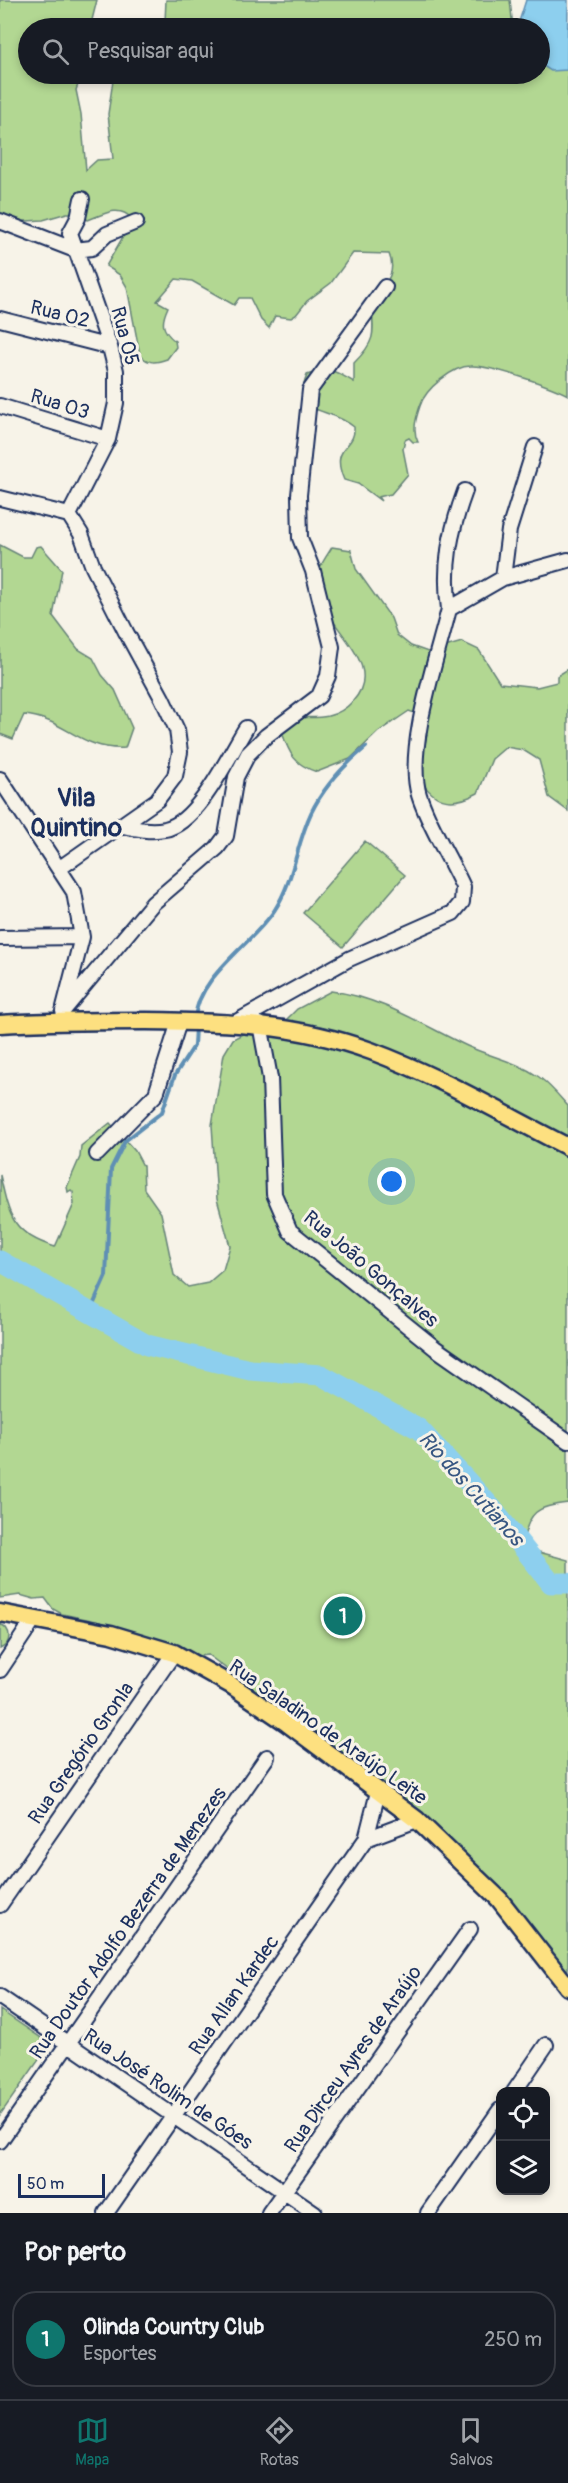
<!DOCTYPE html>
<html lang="pt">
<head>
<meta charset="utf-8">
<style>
	body { margin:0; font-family:Pangolin,sans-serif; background:#20242c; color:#f1f3f6 }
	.controls { position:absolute; right:18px; bottom:18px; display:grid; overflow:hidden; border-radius:12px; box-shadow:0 3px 9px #0003 }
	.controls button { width:54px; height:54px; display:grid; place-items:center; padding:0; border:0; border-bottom:2px solid #363941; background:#171b24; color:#f1f3f6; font:30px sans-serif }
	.scale { position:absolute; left:18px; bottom:15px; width:87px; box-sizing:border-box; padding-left:6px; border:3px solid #1b2f5e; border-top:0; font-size:16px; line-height:21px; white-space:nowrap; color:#1b2f5e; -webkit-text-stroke:4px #f7f3e8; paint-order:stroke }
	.you { position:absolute; left:392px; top:1182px; width:21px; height:21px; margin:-15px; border:4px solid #fff; border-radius:50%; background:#1a73e8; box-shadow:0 0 0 9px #1a73e833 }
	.badge { display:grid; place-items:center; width:39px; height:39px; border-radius:50%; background:#0f766e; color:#fff; font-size:20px; font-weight:700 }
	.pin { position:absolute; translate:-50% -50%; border:3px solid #fff; box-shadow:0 2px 6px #0006 }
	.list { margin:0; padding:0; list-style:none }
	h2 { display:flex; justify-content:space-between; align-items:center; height:78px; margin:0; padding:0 24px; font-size:26px }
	h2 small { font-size:20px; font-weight:400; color:#9ea1a6 }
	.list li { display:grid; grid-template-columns:39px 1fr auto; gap:18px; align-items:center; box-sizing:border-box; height:96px; margin:0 12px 12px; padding:0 12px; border:2px solid #363941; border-radius:24px }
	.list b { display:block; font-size:22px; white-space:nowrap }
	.list p { margin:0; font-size:20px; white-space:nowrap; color:#9ea1a6 }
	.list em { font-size:20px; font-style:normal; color:#9ea1a6 }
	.icon { flex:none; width:33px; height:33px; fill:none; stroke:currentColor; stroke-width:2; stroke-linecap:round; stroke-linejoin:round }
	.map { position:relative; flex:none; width:568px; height:2213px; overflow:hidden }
	.search { position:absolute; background:#171b24; box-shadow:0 3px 9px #0003; left:18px; right:18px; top:18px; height:66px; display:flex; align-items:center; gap:15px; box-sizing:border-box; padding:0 21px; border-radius:33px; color:#9ea1a6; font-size:22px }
	.sheet { height:186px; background:#171b24 }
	nav { display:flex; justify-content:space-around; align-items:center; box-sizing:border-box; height:84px; border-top:2px solid #363941; background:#171b24; font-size:16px; color:#9ea1a6 }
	nav a { display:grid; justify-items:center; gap:3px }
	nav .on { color:#0f766e }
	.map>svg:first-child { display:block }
	.green { fill:#b2d792; stroke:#668378; stroke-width:1.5 }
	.water { fill:#8dcfee; stroke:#5f8fb4; stroke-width:1.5 }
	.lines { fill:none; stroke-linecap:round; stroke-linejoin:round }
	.stream { stroke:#5f8fb4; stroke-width:4 }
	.river { stroke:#8dcfee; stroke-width:21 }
	.minor-casing { stroke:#1b2f5e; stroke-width:18 }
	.major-casing { stroke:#1b2f5e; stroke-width:21 }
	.minor { stroke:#f7f3e8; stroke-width:14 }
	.major { stroke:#fde080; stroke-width:16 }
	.labels { text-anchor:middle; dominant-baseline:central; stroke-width:6; stroke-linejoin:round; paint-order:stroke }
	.street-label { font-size:20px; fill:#1b2f5e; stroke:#f7f3e8 }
	.water-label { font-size:21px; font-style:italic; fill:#385782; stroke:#f7f3e8 }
	.district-label { font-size:26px; font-weight:bold; fill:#1b2f5e; stroke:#f7f3e8 }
</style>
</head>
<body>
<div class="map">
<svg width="568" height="2213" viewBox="0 0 568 2213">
	<rect width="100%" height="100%" fill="#f7f3e8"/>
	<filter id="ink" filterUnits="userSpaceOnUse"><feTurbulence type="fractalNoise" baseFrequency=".0167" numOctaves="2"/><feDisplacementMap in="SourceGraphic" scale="12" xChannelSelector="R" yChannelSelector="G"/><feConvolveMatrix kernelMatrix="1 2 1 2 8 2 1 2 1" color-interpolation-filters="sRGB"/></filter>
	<g filter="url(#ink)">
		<path class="green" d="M0,0h97l-7,28h-62v46h54l-6,16 5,24 5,56 11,-10 16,-1 -5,-45 6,-40h426v-15l28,-31v367c-17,-9 -78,-30 -97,-29 -18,0 -46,23 -51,40 -4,12 -8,24 -2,36h-5l-4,-4 -4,2 -2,9 5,25 -17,20 -13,3 3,4 -23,-17 -14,-4c-15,-35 12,-30 10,-53 -27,-23 -64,-9 -47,-52 24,-9 27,-4 47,7v-19c23,-23 20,-30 17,-61 12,-16 27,-27 18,-48l-36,-1 -22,30 -24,18 -11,14 -5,3 -16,-2 -6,12 -8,-8 -11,-22h-11l-5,7 -42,-24 -16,-2 -19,22 11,6c-7,15 -7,23 7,34l1,6 -9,12c-11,4 -19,5 -27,-4l-13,-68 -7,-12 -14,-9 25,-43v-5c-12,-14 -29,-3 -43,2l-12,-7h-9l-24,7 -34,2 -9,6z
			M166,0h344l3,28h-351l3,-6z
			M0,545l23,12h8l5,-10 5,-1 21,24 -9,46 25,33 15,9 9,17 13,15 17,38 -7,20c-44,3 -61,-30 -101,-33l-11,24 -13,-5z
			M332,547l19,3 5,19 35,49 6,17 14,11 17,6 34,-10 17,8 21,33 37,4 20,-5v-6l11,-7v142l-19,-14 -10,-37 -16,-10 -17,-3 -14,12 -14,34c-28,15 -46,9 -61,-19l10,-38 -1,-19 -17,-6 -31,21 -28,27 -33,13c-22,-7 -28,-18 -35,-40l12,-15c23,1 42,3 59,-16 37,-41 -38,-77 -36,-121 0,-12 10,-24 15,-33z
			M365,841l40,34 -62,72 -40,-34z
			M331,991c49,6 92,34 136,55 24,11 49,15 72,31 11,8 20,19 29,29v397c-31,3 -40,9 -45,40l16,9 29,8v421l-150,-168 -210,-158 -12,1 -100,-35 -34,-7 -9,-5 -8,-11 -11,1 -14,-4 -20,3v-423c9,41 12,59 55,72l19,-43 -1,-12 -2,-2 -3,2 -1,-5 13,-30 1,-11 29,-23 25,28 8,15 1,23 17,24 13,62 14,12 20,-4 15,-13 7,-24 -13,-47 -5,-74 12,-71 9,-15 17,-9 20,6 27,-27z
			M0,1624c12,5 12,19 0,25z
			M0,2010l50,34 -50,71z"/>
		<path class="water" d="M526,0h42l-1,70 -16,1 -11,-7v-36h-23z"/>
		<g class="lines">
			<path class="stream" d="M195,1019c2,-42 57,-75 79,-108 20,-30 22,-66 37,-98 13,-27 32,-47 55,-66
				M90,1312l16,-36 5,-107 14,-28 37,-29 13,-37 19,-29 1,-20"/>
			<path class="river" d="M0,1261l147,84 103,25 71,5 98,54 72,78 60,76h17"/>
			<g class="minor-casing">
				<path id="minor" d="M0,221l75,29 17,-2 15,-14 29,-12
					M0,319l110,28
					M0,406l108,33
					M0,498l69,17
					M69,515l39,-76 8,-36v-32l-6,-24 -40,-114 8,-15 4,-19
					M503,578l6,-48 26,-83
					M449,609c-6,-43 1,-77 16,-118
					M0,779l74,113 8,45 -18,70
					M123,826c14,3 28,6 42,3 33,-6 64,-74 81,-101
					M60,868l97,-68 18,-24 5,-24 -3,-22 -15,-32 -36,-66 -33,-65 -12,-33 -12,-19
					M0,938l82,-1
					M63,1011l90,-108 64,-55 9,-12 10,-59 12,-23 18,-18 53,-40 9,-20 4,-29 -19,-76 -13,-33 -1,-43 11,-105 75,-103
					M236,1022l113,-63 104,-46 9,-11 1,-15c-13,-29 -35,-63 -44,-92 -14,-46 18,-137 30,-186l54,-31 65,-18
					M260,1024l10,54 4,116 16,37 145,117 133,93
					M97,1154l59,-60 23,-72
					M0,1670l34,-51
					M366,1839l51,-19
					M0,1905l174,-252
					M0,1997l315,216
					M514,2092l32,-47
					M0,2141l267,-384
					M106,2213l260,-374 12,-47
					M269,2213l201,-284
					M428,2213l72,-103"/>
			</g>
			<g class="major-casing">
				<path id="major" d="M0,1024c49,-3 97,-3 146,-3 80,1 148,2 225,30 68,25 132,63 197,96
					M0,1613l111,21 63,19 57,32 56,38 130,97 82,79 69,88"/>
			</g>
			<use href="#minor" class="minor"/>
			<use href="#major" class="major"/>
		</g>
	</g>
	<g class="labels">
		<g class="street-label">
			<text transform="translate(60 314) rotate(14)">Rua 02</text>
			<text transform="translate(125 336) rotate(75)">Rua 05</text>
			<text transform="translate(60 404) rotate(17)">Rua 03</text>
			<text transform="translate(371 1269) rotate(40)">Rua João Gonçalves</text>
			<text transform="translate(328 1732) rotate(35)">Rua Saladino de Araújo Leite</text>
			<text transform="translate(81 1753) rotate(-55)">Rua Gregório Gronla</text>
			<text transform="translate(128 1923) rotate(-55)">Rua Doutor Adolfo Bezerra de Menezes</text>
			<text transform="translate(234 1995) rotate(-55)">Rua Allan Kardec</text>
			<text transform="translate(353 2059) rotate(-55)">Rua Dirceu Ayres de Araújo</text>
			<text transform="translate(168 2089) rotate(34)">Rua José Rolim de Góes</text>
		</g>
		<g class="water-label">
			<text transform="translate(471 1489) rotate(48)">Rio dos Cutianos</text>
		</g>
		<g class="district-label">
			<text x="76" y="798">Vila<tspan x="76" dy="30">Quintino</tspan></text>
		</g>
	</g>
</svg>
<div class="controls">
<button><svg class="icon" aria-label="locate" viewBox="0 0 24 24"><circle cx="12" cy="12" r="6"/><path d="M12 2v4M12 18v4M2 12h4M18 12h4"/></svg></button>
<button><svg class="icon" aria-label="layers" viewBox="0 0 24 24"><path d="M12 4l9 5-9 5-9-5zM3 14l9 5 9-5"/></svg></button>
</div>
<div class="scale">50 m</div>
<div class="you"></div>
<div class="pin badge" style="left:343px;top:1616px">1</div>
<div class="search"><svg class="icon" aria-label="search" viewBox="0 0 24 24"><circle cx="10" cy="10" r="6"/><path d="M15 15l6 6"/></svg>Pesquisar aqui</div>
</div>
<section class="sheet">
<h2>Por perto<small></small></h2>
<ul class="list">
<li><span class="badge">1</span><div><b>Olinda Country Club</b><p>Esportes</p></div><em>250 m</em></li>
</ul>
</section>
<nav>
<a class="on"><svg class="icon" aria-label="map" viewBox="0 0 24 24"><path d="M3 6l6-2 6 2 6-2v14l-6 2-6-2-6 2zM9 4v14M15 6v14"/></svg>Mapa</a>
<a><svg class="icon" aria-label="directions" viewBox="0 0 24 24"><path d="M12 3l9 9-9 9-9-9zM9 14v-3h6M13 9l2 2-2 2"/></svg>Rotas</a>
<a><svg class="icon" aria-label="saved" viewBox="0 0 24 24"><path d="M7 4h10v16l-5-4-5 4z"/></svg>Salvos</a>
</nav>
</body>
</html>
